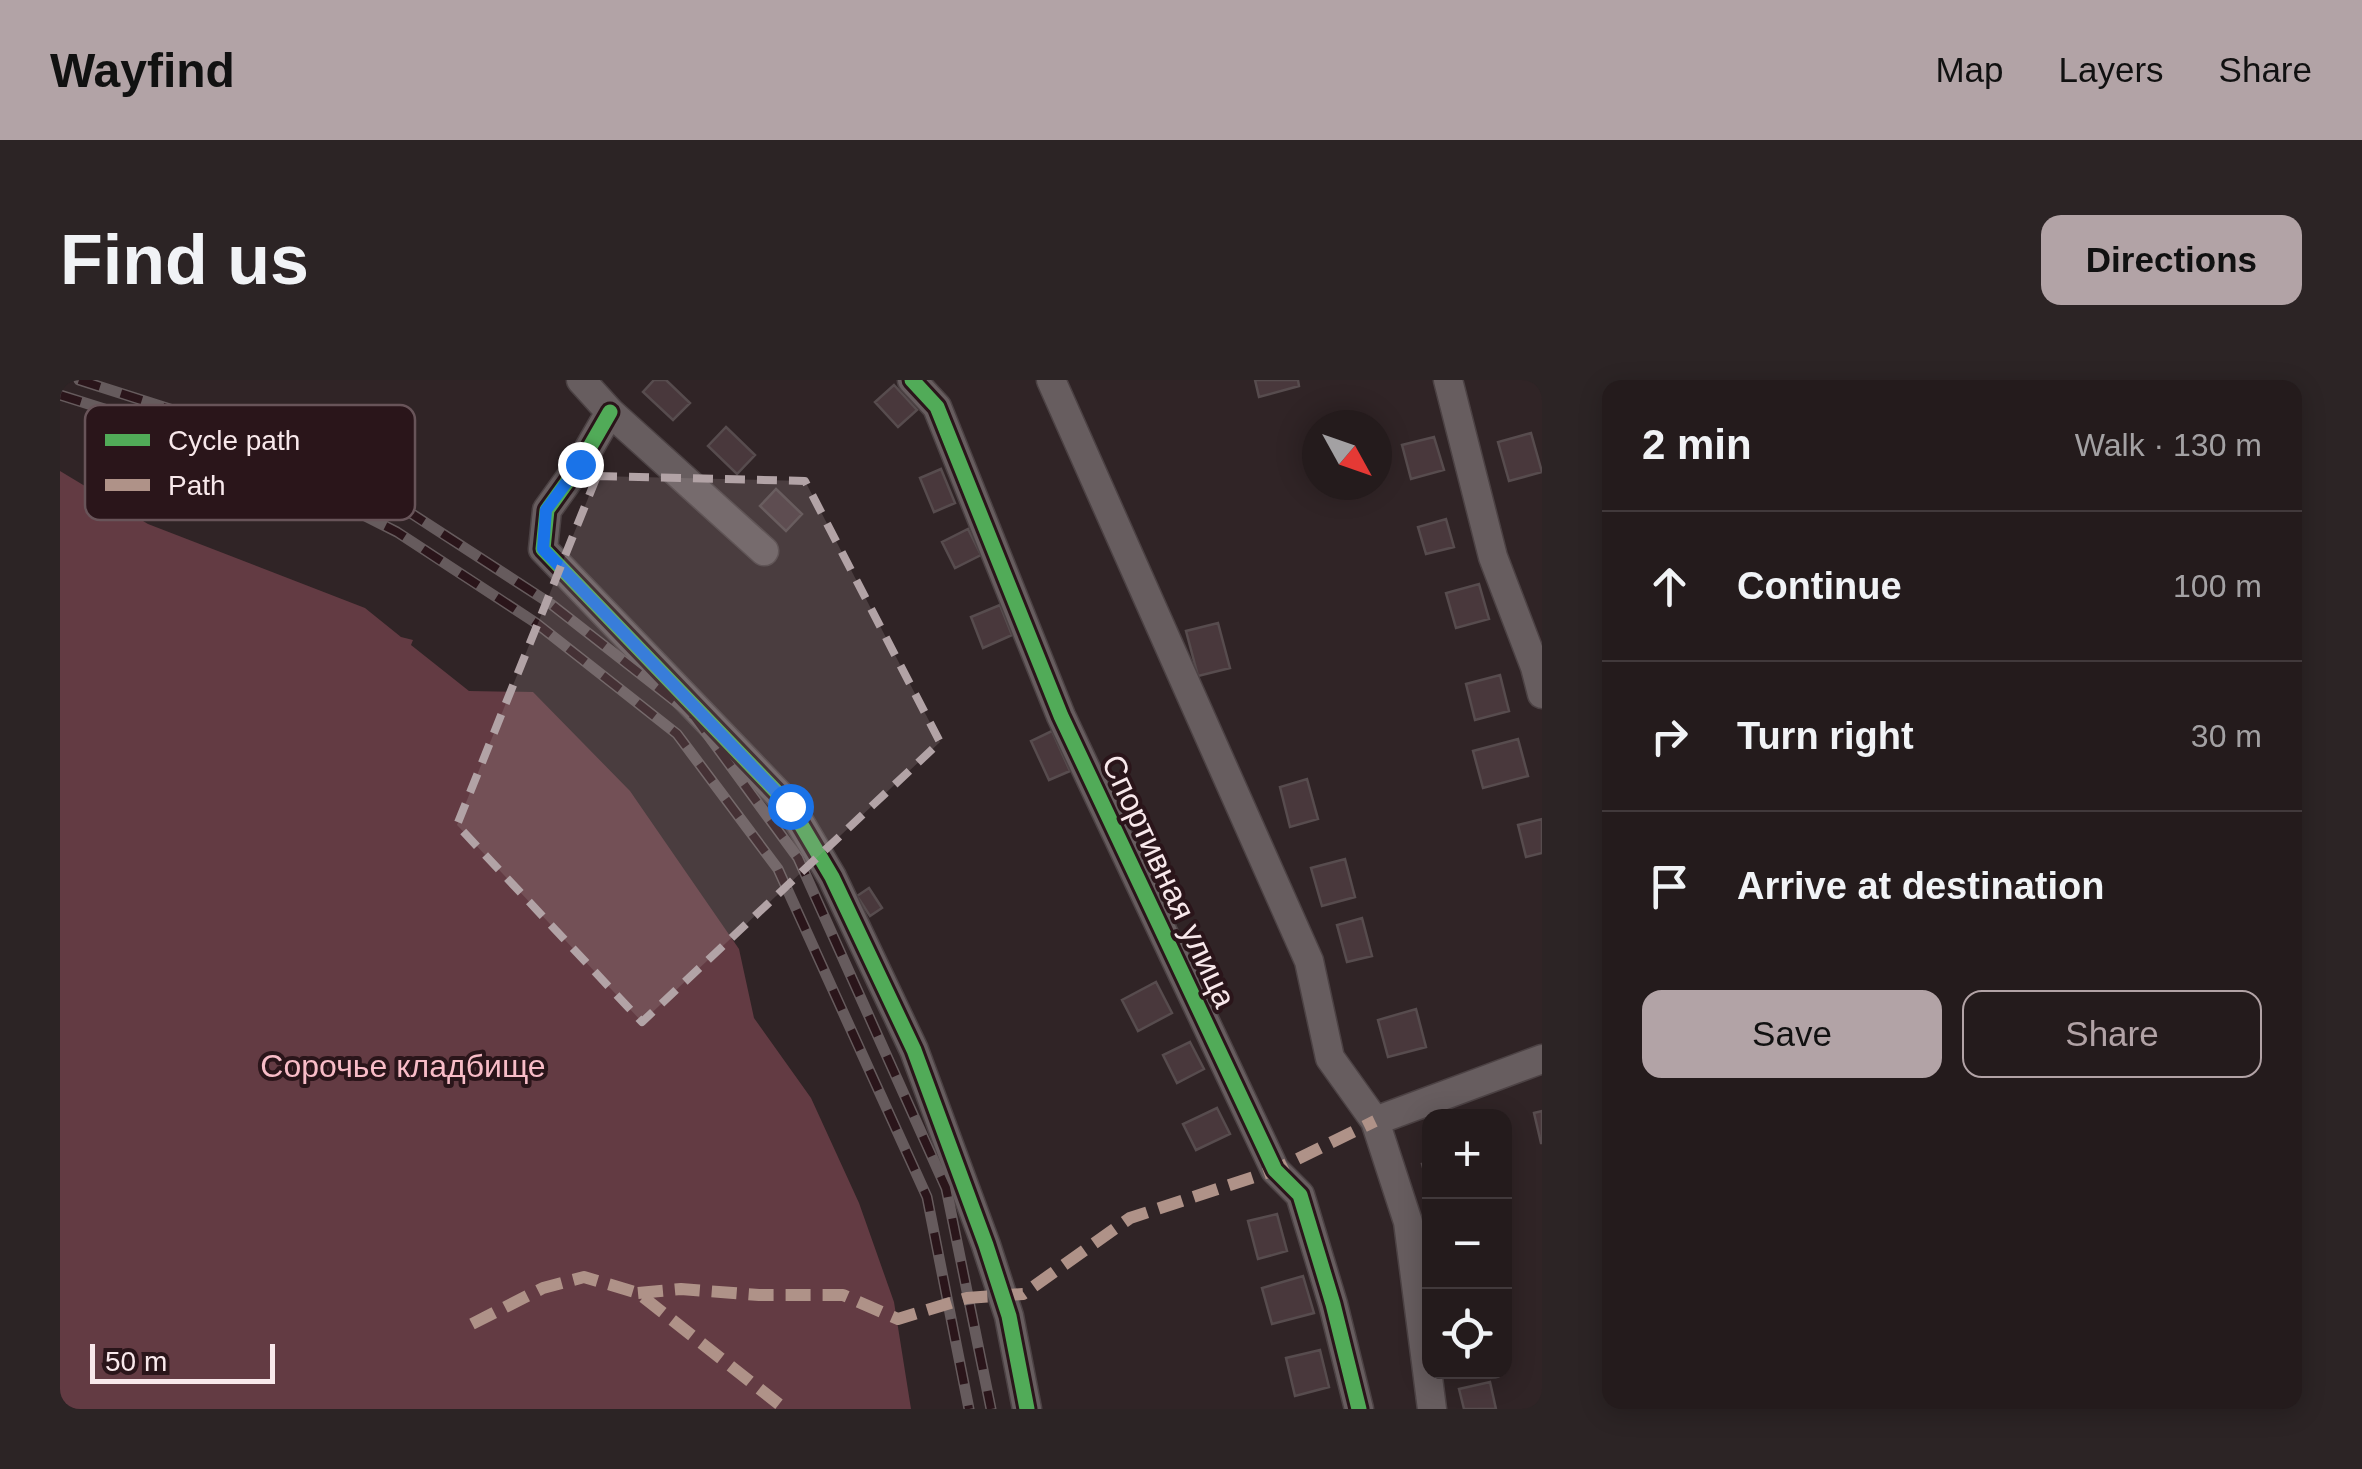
<!DOCTYPE html>
<html lang="en">
<head>
<meta charset="utf-8">
<style>
	body { margin:0; font-family:Arial,sans-serif; background:#2c2425; color:#f1f3f6 }
	.controls { position:absolute; right:30px; bottom:30px; display:grid; overflow:hidden; border-radius:20px; box-shadow:0 5px 25px #0003 }
	.controls button { width:90px; height:90px; display:grid; place-items:center; padding:0; border:0; border-bottom:2px solid #41393b; background:#241b1c; color:#f1f3f6; font:50px sans-serif }
	.compass { position:absolute; left:1242px; top:30px; width:90px; height:90px; border-radius:50%; background:#241b1c; box-shadow:0 5px 25px #0003; rotate:130deg }
	.scale { position:absolute; left:30px; bottom:25px; width:185px; box-sizing:border-box; padding-left:10px; border:5px solid #f8e8eb; border-top:0; font-size:28px; line-height:35px; white-space:nowrap; color:#f8e8eb; -webkit-text-stroke:8px #2a151a; paint-order:stroke }
	.stop { position:absolute; width:30px; height:30px; margin:-22px; border:8px solid #1a73e8; border-radius:50%; background:#fff }
	.stop.end { background:#1a73e8; border-color:#fff; box-shadow:0 2px 10px #0008 }
	.list { margin:0; padding:0; list-style:none }
	h2 { display:flex; justify-content:space-between; align-items:center; height:130px; margin:0; padding:0 40px; font-size:42px }
	h2 small { font-size:32px; font-weight:400; color:#a3a1a3 }
	.list li { display:grid; grid-template-columns:65px 1fr auto; gap:30px; align-items:center; box-sizing:border-box; height:150px; padding:0 40px; border-top:2px solid #41393b }
	.list b { display:block; font-size:38px; white-space:nowrap }
	.list em { font-size:32px; font-style:normal; color:#a3a1a3 }
	.actions { display:flex; gap:20px; padding:30px 40px }
	.actions a { flex:1; padding:22px 0; border:2px solid #b2a3a6; border-radius:20px; text-align:center; font-size:35px; color:#b2a3a6 }
	.actions .main { background:#b2a3a6; color:#111 }
	.icon { flex:none; width:55px; height:55px; fill:none; stroke:currentColor; stroke-width:2; stroke-linecap:round; stroke-linejoin:round }
	.map { position:relative; flex:none; width:1482px; height:1029px; overflow:hidden; border-radius:20px }
	header { display:flex; align-items:center; gap:60px; box-sizing:border-box; height:140px; padding:0 50px; background:#b2a3a6; color:#111 }
	header strong { font-size:48px }
	nav { display:flex; gap:55px; margin-inline-start:auto; font-size:35px }
	.intro { display:flex; align-items:center; justify-content:space-between; box-sizing:border-box; height:240px; padding:0 60px }
	h1 { margin:0; font-size:70px }
	.button { padding:25px 45px; border-radius:20px; background:#b2a3a6; color:#111; font-size:35px; font-weight:700 }
	main { display:flex; gap:60px; padding:0 60px }
	aside { flex:1; background:#241b1c; border-radius:20px; box-shadow:0 5px 25px #0003 }
	.map>svg:first-child { display:block }
	.green { fill:#633b43 }
	.building { fill:#49383c; stroke:#574c4e; stroke-width:2.5 }
	.lines { fill:none; stroke-linecap:round; stroke-linejoin:round }
	.minor-casing { stroke:#4c4244; stroke-width:31 }
	.minor { stroke:#675d5f; stroke-width:28 }
	.rail-casing { stroke:#665b5d; stroke-width:11 }
	.rail { stroke:#2a151a; stroke-width:8; stroke-dasharray:22; stroke-linecap:butt }
	.quiet { stroke:#af9288; stroke-width:12; stroke-dasharray:25 12; stroke-linecap:butt }
	.cycleway-casing { stroke:#2a151a; stroke-width:21 }
	.cycleway { stroke:#51ab58; stroke-width:15 }
	.route { stroke:#1a73e8; stroke-width:12 }
	.marked { fill:#b2a3a6; fill-opacity:0.2; stroke:#b2a3a6; stroke-width:8; stroke-dasharray:20 12; stroke-linejoin:round }
	.labels { text-anchor:middle; dominant-baseline:central; stroke-width:8; stroke-linejoin:round; paint-order:stroke }
	.street-label { font-size:32px; fill:#f8e8eb; stroke:#2a151a }
	.park-label { font-size:32px; fill:#f8bcc7; stroke:#2a151a }
	.key { fill:#2a151a; stroke:#685459; stroke-width:2.5 }
	.key-label { font-size:28px; fill:#f8e8eb }
</style>
</head>
<body>
<header>
<strong>Wayfind</strong>
<nav><a>Map</a><a>Layers</a><a>Share</a></nav>
</header>
<div class="intro"><h1>Find us</h1><a class="button">Directions</a></div>
<main>
<div class="map">
<svg width="1482" height="1029" viewBox="0 0 1482 1029">
	<rect width="100%" height="100%" fill="#302426"/>
	<path class="green" d="M0,91l88,53 217,84 36,29 12,3 -2,5 58,46 64,1 97,99 109,158 15,69 57,80 48,105 35,99 17,107h-851z"/>
	<path class="building" d="M594,0h12l24,23 -17,17 -30,-28z
		M1195,0h43l1,6 -40,11z
		M834,5l23,25 -19,17 -23,-25z
		M666,47l29,28 -18,19 -29,-28z
		M1471,53l11,39 -33,9 -11,-39z
		M1374,57l10,33 -33,9 -9,-34z
		M881,89l14,34 -21,9 -14,-34z
		M716,109l26,25 -16,17 -26,-25z
		M1386,139l8,28 -28,7 -8,-27z
		M908,149l13,26 -26,13 -13,-26z
		M1419,204l10,35 -33,9 -10,-35z
		M940,225l12,30 -29,13 -12,-31z
		M1158,243l12,45 -32,8 -12,-45z
		M1440,295l9,36 -34,9 -9,-36z
		M992,351l18,40 -21,9 -18,-39z
		M1458,359l10,37 -45,12 -10,-37z
		M1247,399l11,40 -28,8 -10,-40z
		M1482,439v34l-16,4 -8,-32z
		M1285,479l10,38 -33,9 -11,-38z
		M809,508l13,20 -12,8 -13,-20z
		M1302,538l10,38 -25,6 -10,-37z
		M1096,602l16,31 -34,18 -16,-31z
		M1356,629l10,38 -38,10 -10,-37z
		M1130,662l14,27 -27,14 -14,-28z
		M1157,728l13,26 -34,16 -13,-26z
		M1482,731v32h-1l-7,-30z
		M1370,782v31l-8,-29z
		M1217,834l10,37 -29,8 -10,-38z
		M1243,896l11,37 -42,11 -10,-36z
		M1260,970l9,37 -34,9 -9,-38z
		M1430,1002l6,27h-32l-5,-20z"/>
	<g class="lines">
		<g class="minor-casing">
			<path id="minor" d="M521,0l29,32 154,139
				M852,0l25,27 124,309 214,454 25,25 33,109 26,105
				M991,0l258,581 21,97 45,63 33,101 24,187
				M1388,0l45,177 42,110 7,27
				M550,32l-30,52 -33,46 -4,39 247,257 42,71 82,173 72,195 23,71 18,93
				M1315,741l167,-62"/>
		</g>
		<use href="#minor" class="minor"/>
		<g class="rail-casing">
			<path id="rail" d="M19,0l166,53 161,77 145,94 143,112 104,142 148,330 45,221
				M0,15l177,56 160,81 139,91 141,111 101,135 149,328 42,212"/>
		</g>
		<use href="#rail" class="rail"/>
		<path class="quiet" d="M578,913l43,-4 78,6h84l55,24 69,-21 56,-4 107,-76 145,-48 100,-49
			M412,944l71,-36 41,-11 54,16 147,116"/>
		<g class="cycleway-casing">
			<path id="cycleway" d="M852,0l25,27 124,309 214,454 25,25 33,109 26,105
				M550,32l-30,52 -33,46 -4,39 247,257 42,71 82,173 72,195 23,71 18,93"/>
		</g>
		<use href="#cycleway" class="cycleway"/>
	</g>
	<g class="lines">
		<path class="route" d="M520,84l-34,46 -3,39 247,257"/>
	</g>
	<path class="marked" d="M537,96l208,5 135,261 -298,280 -185,-197z"/>
	<g class="labels">
		<g class="street-label">
			<text transform="translate(1109 501) rotate(65)">Спортивная улица</text>
		</g>
		<g class="park-label">
			<text x="343" y="686">Сорочье кладбище</text>
		</g>
	</g>
	<rect x="25" y="25" width="330" height="115" rx="15" class="key"/>
	<rect x="45" y="54" width="45" height="12" fill="#51ab58"/>
	<rect x="45" y="99" width="45" height="12" fill="#af9288"/>
	<g class="key-label">
		<text x="108" y="70">Cycle path</text>
		<text x="108" y="115">Path</text>
	</g>
</svg>
<div class="controls">
<button>+</button>
<button>−</button>
<button><svg class="icon" aria-label="locate" viewBox="0 0 24 24"><circle cx="12" cy="12" r="6"/><path d="M12 2v4M12 18v4M2 12h4M18 12h4"/></svg></button>
</div>
<svg class="compass" viewBox="-18 -18 36 36"><path d="M0-13l5 13h-10z" fill="#e53935"/><path d="M0 13l5-13h-10z" fill="#a3a1a3"/></svg>
<div class="scale">50 m</div>
<div class="stop" style="left:730px;top:426px"></div>
<div class="stop end" style="left:520px;top:84px"></div>
</div>
<aside>
<h2>2 min<small>Walk · 130 m</small></h2>
<ul class="list">
<li><svg class="icon" aria-label="ahead" viewBox="0 0 24 24"><path d="M12 20V5M6 11l6-6 6 6"/></svg><div><b>Continue</b></div><em>100 m</em></li>
<li><svg class="icon" aria-label="right" viewBox="0 0 24 24"><path d="M7 20v-9h11M14 6l5 5-5 5"/></svg><div><b>Turn right</b></div><em>30 m</em></li>
<li><svg class="icon" aria-label="arrive" viewBox="0 0 24 24"><path d="M6 21V4h12l-3 4 3 4H6"/></svg><div><b>Arrive at destination</b></div></li>
</ul>
<div class="actions"><a class="main">Save</a><a>Share</a></div>
</aside>
</main>
</body>
</html>
